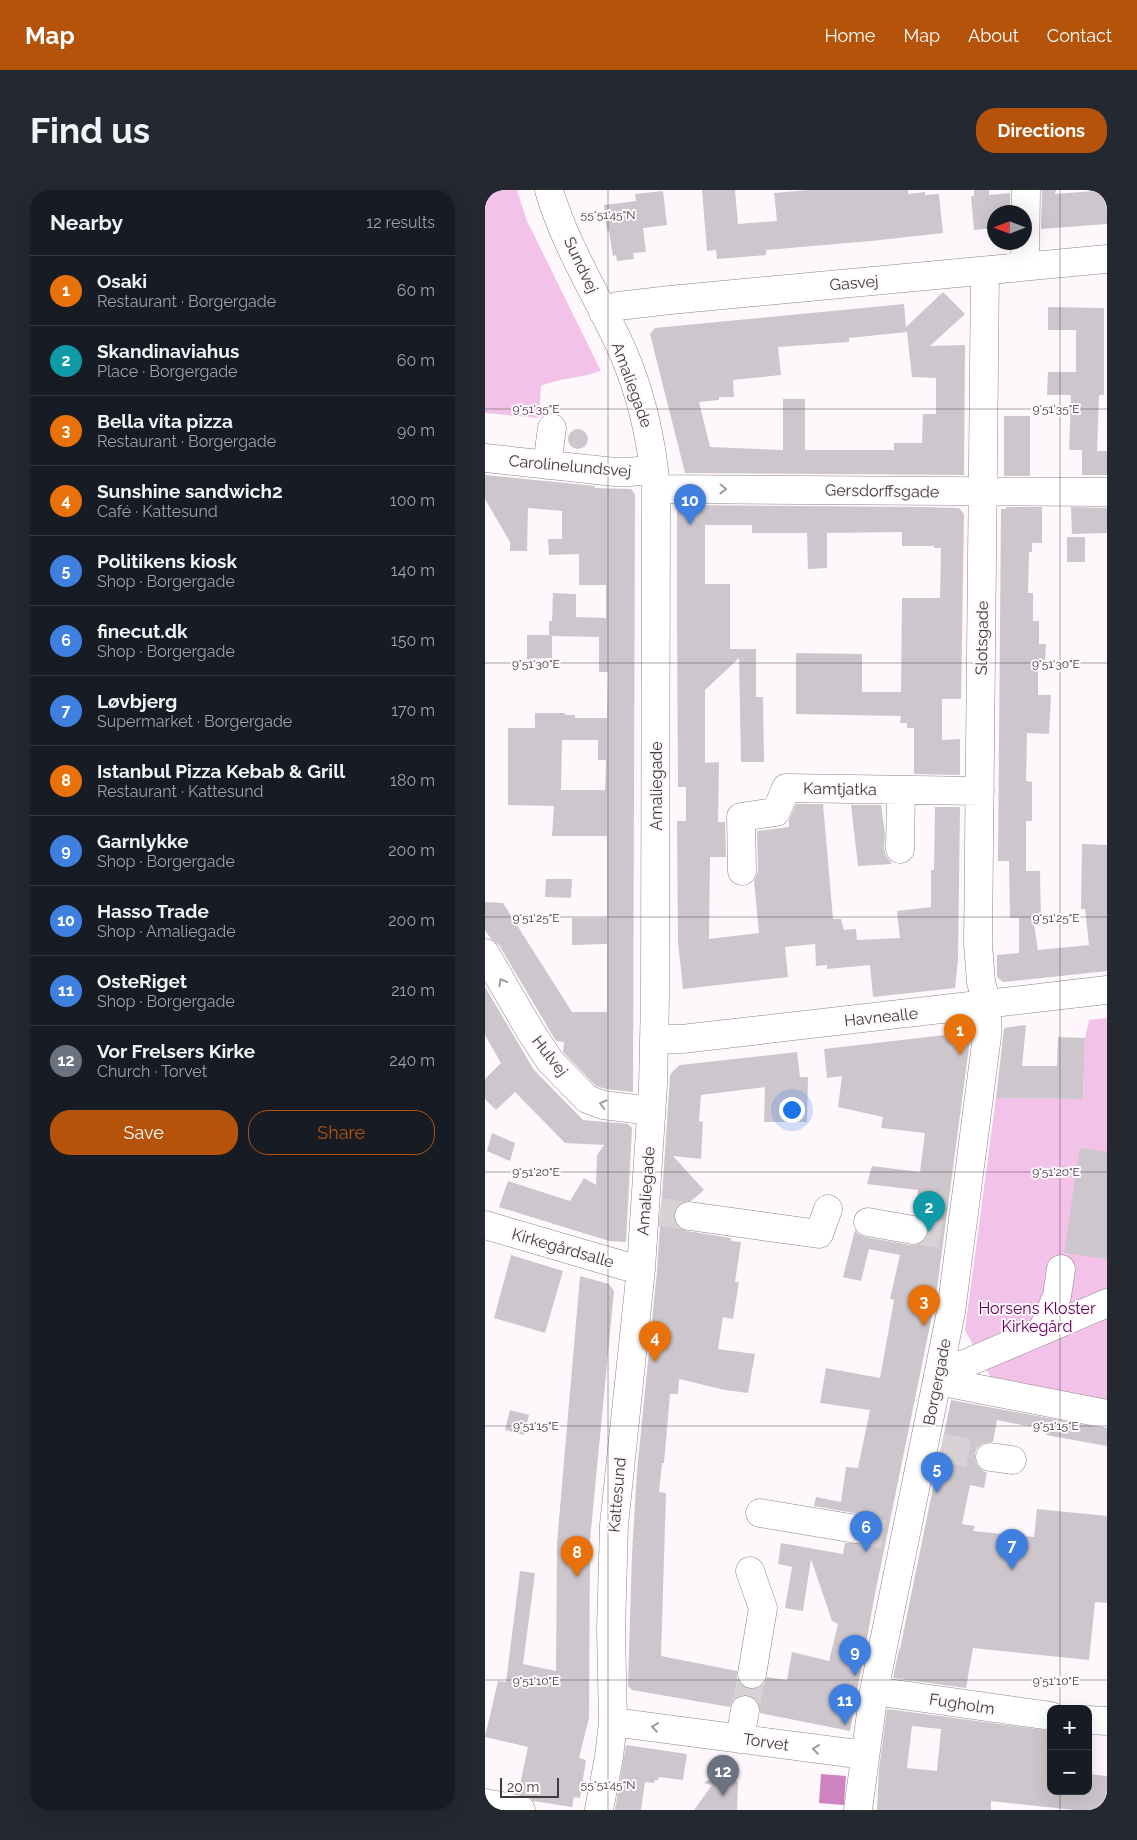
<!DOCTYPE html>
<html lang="en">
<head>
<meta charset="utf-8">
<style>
	body { margin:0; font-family:Raleway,sans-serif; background:#242831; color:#f1f3f6 }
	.controls { position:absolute; right:15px; bottom:15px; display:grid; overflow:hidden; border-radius:10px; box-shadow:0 5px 20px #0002 }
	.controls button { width:45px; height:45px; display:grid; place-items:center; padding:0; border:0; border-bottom:1px solid #363941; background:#171b24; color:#f1f3f6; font:25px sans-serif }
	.compass { position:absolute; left:502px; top:15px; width:45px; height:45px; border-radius:50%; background:#171b24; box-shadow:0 5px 20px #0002; rotate:270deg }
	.scale { position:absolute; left:15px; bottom:12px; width:59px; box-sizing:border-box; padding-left:5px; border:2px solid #3e3b3d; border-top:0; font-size:14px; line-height:18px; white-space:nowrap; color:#3e3b3d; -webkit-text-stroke:4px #fef7fc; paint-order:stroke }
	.you { position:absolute; left:306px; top:919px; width:18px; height:18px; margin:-12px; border:4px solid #fff; border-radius:50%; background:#1a73e8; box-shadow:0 0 0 8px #1a73e833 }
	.badge { display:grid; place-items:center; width:32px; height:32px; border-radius:50%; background:#b45309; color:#fff; font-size:16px; font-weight:700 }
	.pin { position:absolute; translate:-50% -41px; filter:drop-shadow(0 1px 2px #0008) }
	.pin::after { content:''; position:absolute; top:26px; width:18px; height:15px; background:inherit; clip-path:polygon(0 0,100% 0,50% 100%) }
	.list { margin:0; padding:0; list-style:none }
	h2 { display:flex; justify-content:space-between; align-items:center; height:65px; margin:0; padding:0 20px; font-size:21px }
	h2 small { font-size:16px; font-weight:400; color:#9ea1a6 }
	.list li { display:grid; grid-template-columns:32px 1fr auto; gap:15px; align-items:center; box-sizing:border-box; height:70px; padding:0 20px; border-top:1px solid #363941 }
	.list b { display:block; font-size:19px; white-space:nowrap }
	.list p { margin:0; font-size:16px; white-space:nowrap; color:#9ea1a6 }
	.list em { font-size:16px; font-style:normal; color:#9ea1a6 }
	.actions { display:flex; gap:10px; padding:15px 20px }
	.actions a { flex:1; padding:11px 0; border:1px solid #b45309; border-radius:20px; text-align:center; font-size:18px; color:#b45309 }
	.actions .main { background:#b45309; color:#fff }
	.map { position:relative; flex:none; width:622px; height:1620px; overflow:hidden; border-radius:20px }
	header { display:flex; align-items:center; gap:30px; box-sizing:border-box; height:70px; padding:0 25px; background:#b45309; color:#fff }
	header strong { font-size:24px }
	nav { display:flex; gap:28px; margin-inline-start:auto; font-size:18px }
	.intro { display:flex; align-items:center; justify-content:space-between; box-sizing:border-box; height:120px; padding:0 30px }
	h1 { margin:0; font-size:35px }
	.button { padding:12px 22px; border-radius:20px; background:#b45309; color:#fff; font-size:18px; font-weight:700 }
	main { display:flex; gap:30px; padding:0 30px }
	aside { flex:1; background:#171b24; border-radius:20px; box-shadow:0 5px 20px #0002 }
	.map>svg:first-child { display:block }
	.green { fill:#f3c2e9 }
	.water { fill:#cc83bf }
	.building { fill:#cdc6cc; fill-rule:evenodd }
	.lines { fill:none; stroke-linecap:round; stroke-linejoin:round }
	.minor-tunnel { stroke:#d8d1d6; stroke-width:28; stroke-dasharray:28 14; stroke-linecap:butt }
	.minor-casing { stroke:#8b858a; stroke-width:29 }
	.minor { stroke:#fff; stroke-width:28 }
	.oneway { stroke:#9e9d9e }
	.ticks { fill:none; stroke:#3e3b3d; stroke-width:1; stroke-opacity:0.45 }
	.labels { text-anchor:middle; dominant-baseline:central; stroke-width:4; stroke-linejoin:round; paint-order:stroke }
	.street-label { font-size:16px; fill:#3e3b3d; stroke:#fef7fc }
	.park-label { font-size:16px; fill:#5e0155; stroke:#fef7fc }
	.ticks-label { font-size:12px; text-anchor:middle; fill:#3e3b3d; stroke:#fef7fc; stroke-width:4; stroke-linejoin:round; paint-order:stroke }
</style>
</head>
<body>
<header>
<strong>Map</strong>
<nav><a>Home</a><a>Map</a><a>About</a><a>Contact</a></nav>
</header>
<div class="intro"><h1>Find us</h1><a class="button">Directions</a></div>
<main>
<aside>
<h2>Nearby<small>12 results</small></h2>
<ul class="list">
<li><span class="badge" style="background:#e8710a">1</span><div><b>Osaki</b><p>Restaurant · Borgergade</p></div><em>60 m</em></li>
<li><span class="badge" style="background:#0f9aa8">2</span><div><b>Skandinaviahus</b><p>Place · Borgergade</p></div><em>60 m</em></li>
<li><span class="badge" style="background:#e8710a">3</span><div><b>Bella vita pizza</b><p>Restaurant · Borgergade</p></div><em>90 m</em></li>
<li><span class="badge" style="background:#e8710a">4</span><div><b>Sunshine sandwich2</b><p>Café · Kattesund</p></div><em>100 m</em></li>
<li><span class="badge" style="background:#3f7fe0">5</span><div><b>Politikens kiosk</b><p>Shop · Borgergade</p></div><em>140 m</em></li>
<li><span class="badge" style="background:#3f7fe0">6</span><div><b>finecut.dk</b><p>Shop · Borgergade</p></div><em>150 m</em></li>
<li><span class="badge" style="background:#3f7fe0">7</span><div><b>Løvbjerg</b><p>Supermarket · Borgergade</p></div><em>170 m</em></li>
<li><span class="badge" style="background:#e8710a">8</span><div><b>Istanbul Pizza Kebab &amp; Grill</b><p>Restaurant · Kattesund</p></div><em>180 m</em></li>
<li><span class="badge" style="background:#3f7fe0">9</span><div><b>Garnlykke</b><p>Shop · Borgergade</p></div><em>200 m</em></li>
<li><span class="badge" style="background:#3f7fe0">10</span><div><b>Hasso Trade</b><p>Shop · Amaliegade</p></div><em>200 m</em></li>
<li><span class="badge" style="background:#3f7fe0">11</span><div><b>OsteRiget</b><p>Shop · Borgergade</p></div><em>210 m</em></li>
<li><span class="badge" style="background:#6b7280">12</span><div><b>Vor Frelsers Kirke</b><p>Church · Torvet</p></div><em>240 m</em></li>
</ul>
<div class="actions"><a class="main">Save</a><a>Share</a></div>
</aside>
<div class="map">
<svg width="622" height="1620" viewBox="0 0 622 1620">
	<rect width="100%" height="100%" fill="#fef7fc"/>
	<path class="green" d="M0,0h32l10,31 74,150c-19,7 -41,7 -60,15l-2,32 -54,-5z
		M622,828v389l-111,-20 -31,-57 31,-232 87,1 2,-61 4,-18z"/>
	<path class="water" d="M336,1584l25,2 -2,29 -25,-2z"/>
	<path class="building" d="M217,0h33l3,34 39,-3 -3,-28 35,-3h99v4l17,-2v3l14,-1 4,39 -72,8 -105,9v5l-49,4 -1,-9 -9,1z
		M489,0h15v5l21,-2v19h-15v16l-21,2 -3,-34h3z
		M557,0h14l-1,4 52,-4v34l-66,5z
		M178,1l4,34 -24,3 3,24 -13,1 1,6 -17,2 -1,-6 -3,1 -4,-25h-2l-3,-26 32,-4 -1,-7z
		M458,102l22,22 -35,32 35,-1 -1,130 -279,-2 -35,-139 5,-6 249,-24 2,23zM422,142l5,45 24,1v36h-13l-1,29h-28v7h-89v-51h-22v51l-73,-3 -11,-45 20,-2v-3h15l-1,-17 48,-5 -3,-28 71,-5v-4z
		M563,117l56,1v87h-5l-2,56h10v24h-25v-25h-13l2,-55h-24l1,-23h28v-42h-28z
		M519,226h26v60h-26z
		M83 249a10 10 0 1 1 20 0a10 10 0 1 1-20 0Z
		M0,285l110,11v2l36,1 4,5 -2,598 -27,-3 -10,-3 -33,-34 1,-10 -8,-1 -57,-96 -8,-6 -6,-9v-28l18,1 69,109h35v-68l-35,1v-27h35v-82h-55l2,-30 -46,-1v-77h27v-15h30v2h10v3h32l1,-46h-9v-35l-47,-1v22l-25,1v-24h22v-14h3l1,-28 23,1v23l30,1v-33h-27v-31l-30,1 -1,-16h14v-28l-34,-3 -1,43h-17v-9l-25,-43zM77,550h36v20h8l-1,30h-44z
		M198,315l238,2 38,1 5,6 -3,185h-19v41l18,-1v36l-46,-1v-46h-7v-5h-7l1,-7 -105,-2v-61l66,1v38h39l1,-94h38l1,-50h-7v-2h-32v-14l-75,1v35l-19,1 -1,-36h-55v-8h-47v59h25v65h26v48h7l1,65h-23l-2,-104 -34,32v73l14,-1 -1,60h7l1,35h-16l-1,82 50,-6 -5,-52 4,-10 -1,-40 32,-4v-7l7,-16h27l10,115h8l3,11 12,-1 1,11 43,-2 -3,-27 34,-4v-37h3l1,-63h25l-2,152 -3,29 -82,9 -3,-32 -43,4v-4l-11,1 -1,-22 -30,3 3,30 -105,12 -5,-47 -1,-121h9v-34h-8l-1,-166v-110z
		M521,317h36v36h-10v9h-3l-1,41h5v28h6v23h7l-1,17h-7v34h13l-2,39 -22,-1 -1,48 6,1v39h-6v50h14l1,47h-8l5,32 51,-5 -4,-36h-4l1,-65 25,1v126l-104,11 -6,-5v-22l22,-2v-35h-9l-1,-57h-11l3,-352h5z
		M586,317l36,1v25l-35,1z
		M582,347h18v25h-18z
		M366,615h30l4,29 -1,15 2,7 6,8 -34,2z
		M61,689h26l-1,19 -26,-1z
		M0,797l49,83 49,50 45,4 4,4 -6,114 -17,-1 -110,-34 9,-26 62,20 14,-23 12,7 1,-30 7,-10 -39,-2 -50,-51 -19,18 -11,-11v-20l16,-16 -16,-28z
		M541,835l-4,41h35l1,-29 27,1 -2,61 -87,-1 8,-70z
		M486,842l-35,264 -61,298 -25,137 -90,-18 -1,-9 -4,-6 -7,-3 -9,1 -6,4 -3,7 -98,-17 -4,-4 4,-133 5,-82 20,-200 13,-195 2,-4 8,-7 117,-13 3,25h8l-1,45h-43l1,-35 -64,8 -2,26 4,1 -2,37 -28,-3 31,34 -13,11 -8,1 -7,5 -2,6v8l5,7 8,3 44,7v3l10,1 -6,40h4l-6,37 -10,-2 -5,32 37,5 -7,39 -23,-3 -46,-11 -1,15h-8l-6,69h-2l-3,29 7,1 -5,163 76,15v8l5,7 7,3h8l7,-5 3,-7 20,3 5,-28 37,9 9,-37 -6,-3 -21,-62 -8,52 -18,-3 7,-41 -14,-3 3,-21 62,11 2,-11h17l6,-4 3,-7 -1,-9 -4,-6 -7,-3 -45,-8 2,-9 25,5 5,-35 12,1 12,-58 -50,-7 6,-35 54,10 14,-78 -4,-1 10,-44 -31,-6 -8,32 -18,-4 12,-47 3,4 7,3 45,8h8l7,-5 3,-8v-7l-5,-7 -8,-4 3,-24 -51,-6 5,-18 48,6 5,-39 -44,-5 2,-11 -45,-10 4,-31 -15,2 -3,-29z
		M7,943l23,10 -5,18 -23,-10z
		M595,958l27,4v107l-43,-6z
		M26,1065l52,16 -18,62 -51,-15z
		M95,1086l29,8 5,7 -24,249 -1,178 -10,40 7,2 -6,38 -6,-1 -2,10 -39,-6 -2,-3 -13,-4 10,-47 -43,-10 13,-56 8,1 14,-111 15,2 -12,91 33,7 1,-128z
		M466,1210l156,29v17l-61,-11 1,-5 -50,-10 -4,22 -9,1 -7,5 -2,6 1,9 4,6 7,4 -3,15 -14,-3 -8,39 13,2 -2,5 61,6 3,-28 70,7v87l-12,-1 -6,58 -116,-12 -7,40 -73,-10 6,-29h1z
		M25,1220l19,5 -5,20 -19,-5z
		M402,1519l164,22 -2,39h2v21h37v-17l19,2v34h-32l-84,-9v9h-114l2,-41zM427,1536l29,3 -4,42 -30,-3z
		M141,1555l61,9 -4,26 -24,-3 -1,3h-3l-1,3 -9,-1 -4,28h-26z
		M240,1581l7,3 6,9 -1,27h-43l18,-25 -8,-2 17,-11z"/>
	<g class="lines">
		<path class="minor-tunnel" d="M175,1022l29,4
			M428,1040l33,5
			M456,1258l49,9
			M371,1339l31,6
			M260,1520l7,-36"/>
		<g class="minor-casing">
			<path id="minor" d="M64,0c16,56 50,108 74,162 19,44 29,90 33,137l-1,510 -2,86 -12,184 -27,256 -3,105 2,92 -4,35 -10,53
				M540,76l1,-76
				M118,122l15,-6 52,-6 437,-41
				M0,268l130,14h15l24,-3
				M62,275l5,-37
				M171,299l451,3
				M415,659l1,-59
				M257,681l-1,-54 35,-5 10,-24 194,3
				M0,763l44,76 21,32 37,38 16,6 48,6
				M169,849h28l425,-49
				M204,1026l130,18 9,-25
				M383,1032l45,8
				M0,1035l140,41 16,3
				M557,1141l15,-35 4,-27
				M456,1172l21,3 145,-62
				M453,1191l169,33
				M505,1267l22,3
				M275,1323l96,16
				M265,1381l13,37 -11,66
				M389,1501l177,25
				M603,1530l19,1
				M128,1532l252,33
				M255,1549l5,-29
				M0,1613l36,7
				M373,1620l16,-119 77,-379 36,-276v-31l-6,-23 -3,-38 7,-673"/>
		</g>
		<use href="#minor" class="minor"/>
	</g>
	<defs><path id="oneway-chevron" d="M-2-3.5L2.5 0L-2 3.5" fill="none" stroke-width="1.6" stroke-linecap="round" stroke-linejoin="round" transform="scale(1.25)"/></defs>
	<g class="oneway">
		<use href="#oneway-chevron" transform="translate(238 299) rotate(1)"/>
		<use href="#oneway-chevron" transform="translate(17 792) rotate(-120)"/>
		<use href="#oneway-chevron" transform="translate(118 914) rotate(-166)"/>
		<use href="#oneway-chevron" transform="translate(170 1537) rotate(-172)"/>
		<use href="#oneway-chevron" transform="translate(331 1559) rotate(-172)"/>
	</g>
	<path class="ticks" d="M123,0v1620M575,0v1519M0,219h622M0,473h622M0,727h622M0,982h622M0,1236h622M0,1490h622M575,1601v19"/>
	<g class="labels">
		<g class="street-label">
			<text transform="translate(96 75) rotate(65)">Sundvej</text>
			<text transform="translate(369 93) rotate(-5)">Gasvej</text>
			<text transform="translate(147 195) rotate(70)">Amaliegade</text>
			<text transform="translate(85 276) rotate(5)">Carolinelundsvej</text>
			<text transform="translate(397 301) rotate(1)">Gersdorffsgade</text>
			<text transform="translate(497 448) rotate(-89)">Slotsgade</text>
			<text transform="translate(171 596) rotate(-90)">Amaliegade</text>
			<text transform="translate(355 599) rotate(1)">Kamtjatka</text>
			<text transform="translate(396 827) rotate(-6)">Havnealle</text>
			<text transform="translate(65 866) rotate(52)">Hulvej</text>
			<text transform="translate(161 1001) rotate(-86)">Amaliegade</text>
			<text transform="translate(78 1058) rotate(16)">Kirkegårdsalle</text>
			<text transform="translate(452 1192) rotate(-79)">Borgergade</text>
			<text transform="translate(132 1305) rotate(-85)">Kattesund</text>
			<text transform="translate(477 1514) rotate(9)">Fugholm</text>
			<text transform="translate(281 1552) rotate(8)">Torvet</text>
		</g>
		<g class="park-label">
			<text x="552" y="1118">Horsens Kloster<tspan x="552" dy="18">Kirkegård</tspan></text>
		</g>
	</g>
	<g class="ticks-label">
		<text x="123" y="29">55°51'45"N</text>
		<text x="571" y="223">9°51'35"E</text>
		<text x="51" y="223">9°51'35"E</text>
		<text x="571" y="478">9°51'30"E</text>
		<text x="51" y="478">9°51'30"E</text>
		<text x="571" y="732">9°51'25"E</text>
		<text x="51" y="732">9°51'25"E</text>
		<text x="571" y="986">9°51'20"E</text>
		<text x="51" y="986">9°51'20"E</text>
		<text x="571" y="1240">9°51'15"E</text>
		<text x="51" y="1240">9°51'15"E</text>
		<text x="51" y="1495">9°51'10"E</text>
		<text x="571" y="1495">9°51'10"E</text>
		<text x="123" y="1599">55°51'45"N</text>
	</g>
</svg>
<div class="controls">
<button>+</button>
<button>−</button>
</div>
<svg class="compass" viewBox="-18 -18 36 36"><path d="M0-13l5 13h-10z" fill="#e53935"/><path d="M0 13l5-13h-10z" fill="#9ea1a6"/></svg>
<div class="scale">20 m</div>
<div class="you"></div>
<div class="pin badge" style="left:475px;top:865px;background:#e8710a">1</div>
<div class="pin badge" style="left:444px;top:1042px;background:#0f9aa8">2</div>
<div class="pin badge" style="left:439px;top:1136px;background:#e8710a">3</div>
<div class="pin badge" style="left:170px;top:1172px;background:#e8710a">4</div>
<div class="pin badge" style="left:452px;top:1303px;background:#3f7fe0">5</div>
<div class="pin badge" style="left:381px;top:1362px;background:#3f7fe0">6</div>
<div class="pin badge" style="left:527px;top:1380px;background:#3f7fe0">7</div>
<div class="pin badge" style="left:92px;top:1387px;background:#e8710a">8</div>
<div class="pin badge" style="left:370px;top:1486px;background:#3f7fe0">9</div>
<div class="pin badge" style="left:205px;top:335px;background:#3f7fe0">10</div>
<div class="pin badge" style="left:360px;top:1535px;background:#3f7fe0">11</div>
<div class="pin badge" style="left:238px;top:1606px;background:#6b7280">12</div>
</div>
</main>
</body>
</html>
